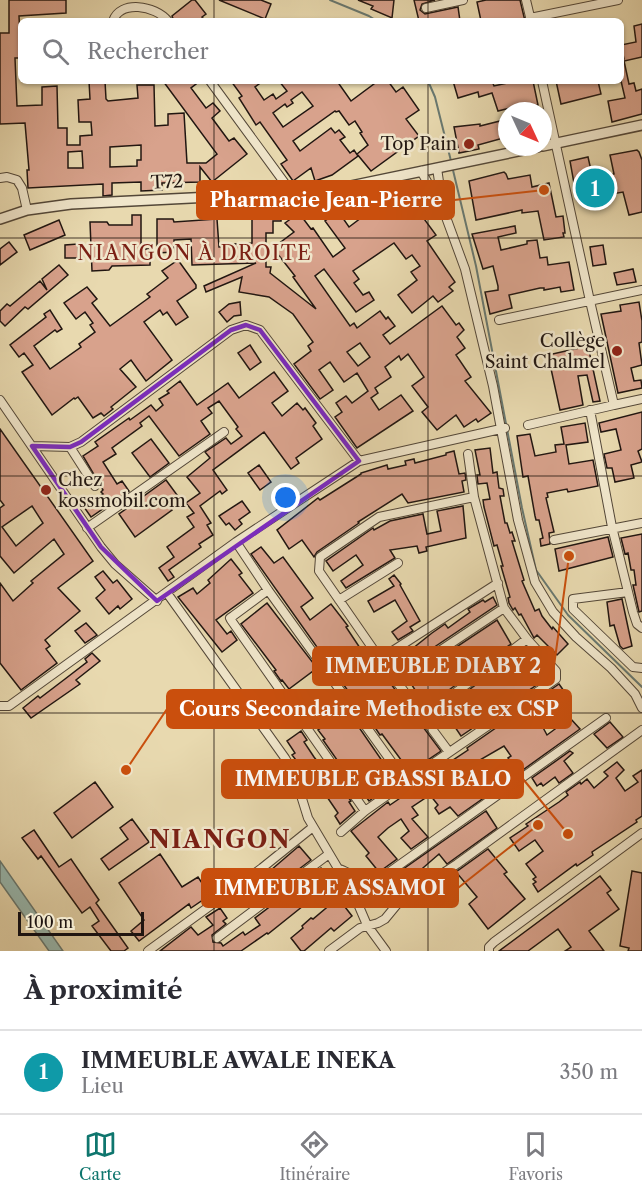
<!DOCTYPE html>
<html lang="fr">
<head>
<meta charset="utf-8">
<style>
	body { margin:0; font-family:"Libre Caslon Text",serif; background:#f2f2f3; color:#2b2b33 }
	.compass { position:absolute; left:498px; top:102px; width:54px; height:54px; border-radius:50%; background:#fff; box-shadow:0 2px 4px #0004; rotate:134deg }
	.scale { position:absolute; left:18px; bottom:15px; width:126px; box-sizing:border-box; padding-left:6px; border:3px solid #211611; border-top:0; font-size:16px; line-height:21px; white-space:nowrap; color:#211611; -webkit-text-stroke:4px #f0e6cb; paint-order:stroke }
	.you { position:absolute; left:286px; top:498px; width:21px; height:21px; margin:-15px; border:4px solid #fff; border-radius:50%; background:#1a73e8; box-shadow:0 0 0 9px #1a73e833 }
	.badge { display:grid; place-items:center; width:39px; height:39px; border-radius:50%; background:#0f766e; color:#fff; font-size:20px; font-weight:700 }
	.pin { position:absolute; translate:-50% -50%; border:3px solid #fff; box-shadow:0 2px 6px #0006 }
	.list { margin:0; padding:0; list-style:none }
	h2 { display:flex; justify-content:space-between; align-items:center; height:78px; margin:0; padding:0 24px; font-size:26px }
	h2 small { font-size:20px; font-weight:400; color:#7c7c81 }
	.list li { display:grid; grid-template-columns:39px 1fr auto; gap:18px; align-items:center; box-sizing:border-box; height:84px; padding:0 24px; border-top:2px solid #e1e1e2 }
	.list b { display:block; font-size:22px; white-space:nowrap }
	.list p { margin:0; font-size:20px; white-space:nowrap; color:#7c7c81 }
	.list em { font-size:20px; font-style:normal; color:#7c7c81 }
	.icon { flex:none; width:33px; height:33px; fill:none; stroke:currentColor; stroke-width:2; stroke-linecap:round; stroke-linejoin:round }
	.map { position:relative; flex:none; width:642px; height:951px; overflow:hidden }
	.search { position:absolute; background:#fff; box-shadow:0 2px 4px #0004; left:18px; right:18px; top:18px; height:66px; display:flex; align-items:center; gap:15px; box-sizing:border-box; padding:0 21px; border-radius:9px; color:#7c7c81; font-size:22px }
	.sheet { height:162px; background:#fff }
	nav { display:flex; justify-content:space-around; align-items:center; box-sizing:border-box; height:84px; border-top:2px solid #e1e1e2; background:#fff; font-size:16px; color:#7c7c81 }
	nav a { display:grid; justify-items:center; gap:3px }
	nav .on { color:#0f766e }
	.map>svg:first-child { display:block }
	.water { fill:#98b9b0; stroke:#687870; stroke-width:1.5 }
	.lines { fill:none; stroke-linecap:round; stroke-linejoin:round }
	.stream { stroke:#687870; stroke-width:2 }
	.building { fill:#d8a28c; stroke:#211611; stroke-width:1.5; fill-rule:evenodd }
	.minor-casing { stroke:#534738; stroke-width:10 }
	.tertiary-casing { stroke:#534738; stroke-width:12 }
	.minor { stroke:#f0e6cb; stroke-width:8 }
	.tertiary { stroke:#f0e6cb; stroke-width:9 }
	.marked { fill:none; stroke:#7b2cbf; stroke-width:4.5; stroke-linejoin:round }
	.grid { fill:none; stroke:#211611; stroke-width:1.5; stroke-opacity:0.55 }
	.poi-dot { fill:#8f2418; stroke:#f0e6cb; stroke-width:2 }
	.labels { text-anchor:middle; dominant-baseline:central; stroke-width:5; stroke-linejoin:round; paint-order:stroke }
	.poi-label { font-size:18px; fill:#211611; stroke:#f0e6cb; text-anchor:end }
	.street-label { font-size:18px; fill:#211611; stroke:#f0e6cb }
	.neighbourhood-label { font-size:20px; letter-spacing:1.5px; fill:#7a1f14; stroke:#f0e6cb }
	.district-label { font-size:24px; font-weight:bold; letter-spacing:1.5px; fill:#7a1f14; stroke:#f0e6cb }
	.leader { fill:none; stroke:#ca4f0d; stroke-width:2 }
	.callout-dot { fill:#ca4f0d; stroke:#f0e6cb; stroke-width:2 }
	.callout { fill:#ca4f0d; stroke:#ca4f0d; stroke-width:2 }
	.callout-label { font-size:20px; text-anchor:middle; font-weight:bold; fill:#fff }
</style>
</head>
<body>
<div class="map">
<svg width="642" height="951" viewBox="0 0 642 951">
	<rect width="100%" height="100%" fill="#e8d9af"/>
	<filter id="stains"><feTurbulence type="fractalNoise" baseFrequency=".00333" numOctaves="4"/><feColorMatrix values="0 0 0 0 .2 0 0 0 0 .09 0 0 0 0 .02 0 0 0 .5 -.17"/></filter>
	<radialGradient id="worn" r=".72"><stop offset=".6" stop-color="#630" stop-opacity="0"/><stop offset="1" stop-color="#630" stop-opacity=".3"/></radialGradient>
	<path class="water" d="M0,861l63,90h-14l-49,-69z"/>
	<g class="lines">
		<path class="stream" d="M330,0l39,16 8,5
			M428,81l7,16 16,64
			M452,166l24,100 46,242 14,62 32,45 74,72"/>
	</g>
	<path class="building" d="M9,0h57v13l-47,3 2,42h-6l2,48 25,-1v-18l15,-1 1,42h9v17h13v-9l12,-1 -1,-13h-12l-1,-22 12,-1 -1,-18h16l1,18 2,2 30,-3 -1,-13h17l1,41 13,-1v-11l16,-1 3,50h19l11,-9 -54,-73h37l-9,7 15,20 7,-5 7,8 -8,7 17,23 5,-3 13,16 -35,28 -12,-15v15l-38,1v7l-21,1v-9l-29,1v12l-9,1v-12l-75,4 -1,-18h2l-4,-47 -25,1v-91h9zM141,145v15h-4v6l-27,1v-20zM82,151l1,17h-15v-16z
		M192,0h3l11,14 -4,3 4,4h-32l-2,-5z
		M219,0h42l10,4 -6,15z
		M358,0h36l-2,18 -21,-9 2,-3z
		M414,0h21l-13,4 -2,6 5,4 33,-7 2,14h-41z
		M486,0h34l5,21h-44l-4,-19z
		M642,24v33l-18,4 5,23 5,-1 2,8 6,-2v25l-30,8 -4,-21 17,-3 -4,-17v-21l3,-1 -3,-14 15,-3 -2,-16z
		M231,81h32l-8,6 9,13 9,-6 3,5 11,-8 -8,-10h58l14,20 27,-20h10l8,11 7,-5 16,23 -13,9 13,17 -48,35 -14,-17 11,-9 -8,-12 2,-1 -7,-11 -6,4 -10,-14 -3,1 -1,-1 -42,30 7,10 31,-23 4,5 4,-3 6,7 -5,3 10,13 4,-3 4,6 -26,19 -17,6 -4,-13 -18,13 -12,-17 6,-4 -27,-38 -4,3 -17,-27 3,-2zM302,92l11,14 -30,21 -10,-14 12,-9 2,3 6,-4 -2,-3z
		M453,81h39l2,5 22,-5h17l5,24 -19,5 -1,-4 -20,5 -6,-18 -13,4 -1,-5 -20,6z
		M556,81h42l3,13 -40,10z
		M504,120l3,17 -29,8 1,4 -20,4 -5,-26 26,-3v2z
		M637,150l2,2 3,8v52l-13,3 -6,-23 -46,8 -7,-39 18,-4 5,22 21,-5 -4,-19z
		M504,172l2,2 2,5 22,-4 2,12 17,-4 7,34 7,-1 2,17h-2l1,4 -20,3 -6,-29 -16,2v-3l-46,10 -7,-39z
		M369,195l8,11 6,-5 7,10 18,-14 28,38 -9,6 28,41 -6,5 4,4 -15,11 -5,-6 -21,17 -14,-18 19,-15 -6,-8 9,-6 -8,-11 -6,4 -12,-16 -41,28 6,8 -5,4 9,12 6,-3 5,8 -18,12 -32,-43 -9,7 35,50 4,-3 3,5 23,-17 6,8 2,-2 7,9 -12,9 7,9 52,-38 14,19 3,-2 5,7 -7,7 8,11 -9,7 15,22 -6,4 26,32 -13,9 -2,-3 -12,8 -8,-12 -19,15 -15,-18 6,-5 -16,-21 12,-9 -16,-23 -7,6 -2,-4 -14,11 6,10 -16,11 3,5 -7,5 8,12 22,-15 12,16 -56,37 -22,-31 7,-5 -6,-9 10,-7 6,7 16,-12 -11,-18 -13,9 -14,-20 -11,8 14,20 -13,9 -26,-35 17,-13 -3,-5 5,-4 -20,-28 -24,-17 -30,-5 3,-15 -36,15 -2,-6 52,-23 -64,2 -1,-26 -17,1v12l-17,1v-34h16l1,3 43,-3 2,28 15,-1v-2l18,-1v-33h29v11h-8v12h-7v34h5l-1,6 46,36 -23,-32 2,-1 -22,-28 21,-16 -9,-9 14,-10 12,16 2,-1 20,29 12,-9 -20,-27 13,-10 11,16 21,-16 -9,-11zM360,343l10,14 -12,9 -11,-14z
		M132,215h9v34h9v16l-38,1 -3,4 -17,1 -2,-49h17l2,3h23z
		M59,220l6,15 -35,15 -6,-15z
		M515,226l1,7 -18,4 3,13 26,-6v-3l10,-1 3,18 7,-1 1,8 21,-3 5,28 -13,2 -1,-5 -16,3v-2h-4l-31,7 3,13 -22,6 -5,-22 13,-2v-4l-5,-20 -10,3 -11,-35z
		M9,242l8,10 -17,13v-16z
		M78,244l1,14h-14v-13z
		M603,245l3,19 -13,2 -3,-19z
		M178,260l18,25v3l-19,13 11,16 -12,8 -9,-13 -4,3 -3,-5 -16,12 28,38 -26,21 -15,-21 -11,9 16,18 -25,20 2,2 -9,7 -3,-3 -8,5 -15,-21 -3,2 -1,-1 -22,17 -30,-43 11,-7 -9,-12 -5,4 -9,-12 36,-28 -2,-3 6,-4 12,19 -5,3 -2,-2 -21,16 16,23 31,-22 -2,-3 16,-12 -5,-7 3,-2 -8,-11 -9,7 -12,-16 23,-16 10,12 -5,4 18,23 40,-29 -3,-3 21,-16 -6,-7z
		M59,265l9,10 -40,34 -3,-2 -20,19 -5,-5v-10l7,-7 3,2 30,-25 7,9 -5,-11z
		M633,269l3,13 -19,3 -3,-12z
		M240,302l1,13 -7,1 -7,6 -8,-10 10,-8z
		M639,302l3,19v21l-3,1 3,22 -11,3 3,13 7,-1 1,8 -24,5 -17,-79 20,-3 -1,-6z
		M250,345l11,17 -11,8 -12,-17z
		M588,346l12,55 -7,1 -6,-27 -9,1 5,29 -23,5 -12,-55z
		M274,372l14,19 -16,12 10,13 15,-13 6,7 2,-2 11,15 -3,3 9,13 -26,19 3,5 -8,6 -27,-37 -51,38 14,20 -5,4 -2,-3 -20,15 11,17 -4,2 6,10 -14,9 2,3 -32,23 5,7 -6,4 -9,-13 15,-11 -7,-10 27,-20 -7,-10 7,-4 -8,-10 14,-10 -13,-16 23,-19 -5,-6 21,-14 5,6 11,-8 -6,-7 2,-2 -19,-26 -11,7 4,5 -11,8 9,13 -31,22 -30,-40 -9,7 2,3 -30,22 4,6 -13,8 14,22 5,-3 7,10 -38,26 -7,-10 19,-13 -2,-2 2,-2 -20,-34 15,-10 -3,-4 34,-24 1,2 21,-15 5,6 7,-6 -4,-6 10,-6 -2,-2 13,-10 17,24 31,-22 11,15z
		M642,412v37l-4,2 4,11 -11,3 3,13 -19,4 -3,-14h-5l-3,-14 17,-4 -5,-21 -15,3 -2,-9z
		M585,423l3,19 -22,3 3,19 24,-4 5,26 -30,6 -1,-3 -20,4 1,4 -2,1 8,34 -5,1 1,11 -9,2 -1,-7 3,-1 -4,-18h-3l-1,-4 -7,-40 -5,1 -6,-41 13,-2 5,22 21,-4 -1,-7 9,-1 -3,-17z
		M0,429l93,132 -35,27 22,23 -35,29 5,6 -4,3 11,14 -36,27 -21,-27v-80l13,18 20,-18 -2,-2 33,-27 -10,-15 -40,34 -14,-17v-48l4,-3 -4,-5zM32,506l11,17 -27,23 -14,-19z
		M151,439l18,24 -19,14 -18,-24z
		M490,448l3,25 4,-1 2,16 4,1 1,7h-4l5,27h2l3,10 2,-1 3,9h-3l12,39 -2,1 13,30 4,-2 3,7 10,13 1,-2 15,17 -11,11 -20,-20 -3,3 -13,-24 -2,1 -4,-7 -2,2 -4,-7 -1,-5 2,-1 -9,-31h2l-6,-21 -3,1 -10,-39 -1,-7 7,-1 -3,-16 -9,1 -1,-9h3l-5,-25z
		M454,451l5,23 6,-1 1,7 -4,1 2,11 -56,11 -6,-9 -44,28 1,1 -42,29 -3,5 -12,-17 -13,9 -12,-19 41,-32 2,2 41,-26v-1l26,-8 1,4 18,-4 -1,-4 9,-2 1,4 31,-8v-2z
		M259,465l12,17 -11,8 -12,-17z
		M166,480l14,19 -11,7 3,4 -37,27 -16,-23z
		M242,501l8,11 -11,8 3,4 -7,6 -6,-7 -3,2 -7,-9z
		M463,506l3,32 -40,9 1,4 -8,2 -2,-7 -27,4 5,8 -49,30 -5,-7 22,-16 -7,-10 -23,16 -7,-10 47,-33 1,2 16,-9 33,-7 4,20 14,-3 -4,-20z
		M642,534v77l-3,1 -6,-27h3l-2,-15h-3l-3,-17 -3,1 -4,-16z
		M608,537l5,20 -54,14 -4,-22z
		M261,547l13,16 9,-6 30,41 -12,9 9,13 21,-16 17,22 -2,1 16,24 19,22 1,-1 59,79 -31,21 -28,-38 -2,1 -16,-24 -1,1 -112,-158z
		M231,559l11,14 -3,2 14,18 -37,27 11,14 4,-3 6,9 -15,12 -44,-55 15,-9 4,6 13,-11 -2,-3z
		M103,571l10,12 4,-3 15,19 -12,10 -2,-3 -9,8 -13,-16 9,-8 -10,-13z
		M394,575l7,9 -1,1 20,36 -10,6 3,4 -15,9 -6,-8 15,-11 -12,-21 -21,12 -6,-11 26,-15 -5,-7z
		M493,597l4,8 -100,67 -5,-7 40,-32 13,-9 3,4 22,-16 -2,-3 15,-9 2,2z
		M622,599l10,47 -9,3 -3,-3 -6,-21 -4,1 -3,-24z
		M267,603l50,65 -28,21 -7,-9 -1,1 -7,-10 2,-1 -35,-46z
		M497,620l14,24 -85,63 -18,-28z
		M86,623l11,12 -12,8 -10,-12z
		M92,653l8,8 -24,19 4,4 -49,34 -8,-10 15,-12 2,2 25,-19 22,-17 -2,-3z
		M517,654l3,1 11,15 7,-5 9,13 -86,58 -8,-12 -6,4 -9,-15z
		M559,684l12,17 -31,21 7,13 23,-17 10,11 -60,43 -12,-14 3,-2 -7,-10 -31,18 10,15 13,-9 9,13 -47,33 -8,-9 -11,7 -4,-6 3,-3 -8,-10 -18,12 6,8 -6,4 16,18 -17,12 -10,-11 8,-7 -8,-12 -13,9 -10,9 19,22 -18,13 -13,-16 3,-3 -18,-22 37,-29 2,3 35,-24 13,-11 30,-20 -1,-2z
		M347,710l49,71 -27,20 -10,-14 -2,1 -14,-22 -1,1 -19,-27 2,-1 -7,-9z
		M610,722l13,15 -16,11 -13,-14z
		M301,731l6,9 -3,2 10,15 7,9 2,-2 28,37 -2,1 6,9 -15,13 -5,-8 3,-3 -15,-22 -2,1 -29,-37 3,-2 -8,-12z
		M570,751l3,2 -9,8 9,12 -14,10 -4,-6 -12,9 -2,-3 -4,3 -5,-8z
		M617,762l7,8 -8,8 9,13 13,-9 -5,-6 9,-6v46l-6,4 1,2 -45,30 1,3 -16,11 -1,-2 -38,28 -5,-8 3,-2 -3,-3 3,-2 -10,-13 17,-13 -8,-11 -16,11 -9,-13 18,-12 -2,-2 33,-22 9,-7 -2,-3 14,-10 1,2 6,-5 7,9 14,-12 -4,-4z
		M95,782l18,25 -41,31 -18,-25z
		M486,811l11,17 -50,36 -8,-10 -23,20 5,6 -15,10 -7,-8 -5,4 -5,-7z
		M132,819l17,23 -40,28 -8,-11 27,-20 -8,-11z
		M34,830l25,37 12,-8 28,41 -3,3 32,45 -4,3h-13l-19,-25 7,-5 -9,-14 -8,6 -41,-57 -3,3 -16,-21z
		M299,846l12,14 -45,34 -9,-12z
		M488,849l19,23 -3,2 21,25 -37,30 -19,-25 8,-7 -21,-25z
		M160,854l22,33 16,-10 12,18 -19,13 -2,-4 -50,37 -8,-10 13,-11 -25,-37z
		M321,868l12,14 -65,52 -1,-1 -26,18h-81l31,-24 7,8 15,-10 -7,-8 14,-9 7,10 -4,3 3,3 -14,11 1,7 8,1 2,3 20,-14 2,3 15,-10 -5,-7z
		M632,871l10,2v78h-14l1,-3 -9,-2z
		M600,876l11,14 -4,3 12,16 -30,22 15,20h-39l6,-4 -13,-18 -30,22h-29z
		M338,898l14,18 -18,15 -3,-3 -27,23h-3l-10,-13 12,-10 -1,-2 9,-8 2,1z"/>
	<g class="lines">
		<g class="minor-casing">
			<path id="minor" d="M526,0l5,21
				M426,8l37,-8
				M530,18l88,-18
				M113,21c7,-21 42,-16 55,0
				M210,81l82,112
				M542,81l48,220 24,104 28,-6
				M437,168l6,41 22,60 28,117 25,134 17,62 18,30 23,25 35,31 24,26 7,14
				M421,171l21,37
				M0,178l7,-1 10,3 5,8 5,22
				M499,320l143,-30
				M0,400l101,147 14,17 42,37
				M590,410l22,117 21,85 4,12 5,4
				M528,425l86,-20
				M32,446l38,1 11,-5 150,-112 15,-5 14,5 99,131
				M70,447l25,39
				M87,528l137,-96
				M554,540l88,-17
				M236,542l32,48 138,192
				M268,590l-35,26 -3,2 1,2 134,191
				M628,592l-55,7v10l60,58 9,1
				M167,593l118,165 9,15 14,45 47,79 12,28 19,26
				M339,600l59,-37
				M380,659l118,-76
				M396,680l108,-72
				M0,706h9l227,-164 123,-81 146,-33
				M423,717l104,-78
				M449,752l-69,-93 -61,-88 1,-14 59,-40 95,-20
				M341,832l24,-21 41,-29 150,-103v-8l-29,-32 -23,-31 -30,-111 -6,-43
				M337,868c13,5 30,16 44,10l225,-160
				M381,878l18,24
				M217,938l112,-84
				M148,951l114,-83 51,-41
				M329,951l31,-23 18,-5 7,-4 14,-17 58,-38 185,-134
				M489,951v-4l5,-5 148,-109"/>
		</g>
		<g class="tertiary-casing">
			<path id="tertiary" d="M543,146l99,-21
				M0,219l27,-9 44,-6 221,-11 49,-5 197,-41"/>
		</g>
		<use href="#minor" class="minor"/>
		<use href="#tertiary" class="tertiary"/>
	</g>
	<path class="marked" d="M246,325l14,5 99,131 -202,140 -56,-54 -69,-101 38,1 11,-5 150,-112z"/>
	<path class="grid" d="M214,0v21M428,0v21M214,81v870M428,81v870M0,238h642M0,476h642M0,713h642"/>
	<g class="poi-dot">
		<circle cx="469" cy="144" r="6"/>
		<circle cx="617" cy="351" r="6"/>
		<circle cx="46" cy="490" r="6"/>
	</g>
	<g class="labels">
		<g class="poi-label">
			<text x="457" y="144">Top Pain</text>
			<text x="605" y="341">Collège<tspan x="605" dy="21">Saint Chalmel</tspan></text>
			<text x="58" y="480" text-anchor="start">Chez<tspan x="58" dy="21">kossmobil.com</tspan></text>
		</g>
		<g class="street-label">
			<text transform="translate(167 182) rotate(-3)">T72</text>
		</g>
		<g class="neighbourhood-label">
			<text x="195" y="253">NIANGON À DROITE</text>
		</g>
		<g class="district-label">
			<text x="220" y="839">NIANGON</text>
		</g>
	</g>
	<path class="leader" d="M544 190L454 200M569 556L554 666M126 770L167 709M568 834L523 779M538 825L458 888"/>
	<g class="callout-dot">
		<circle cx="544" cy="190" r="6"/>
		<circle cx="569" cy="556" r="6"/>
		<circle cx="126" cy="770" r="6"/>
		<circle cx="568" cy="834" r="6"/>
		<circle cx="538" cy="825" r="6"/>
	</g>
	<g class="callout">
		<rect x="197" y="181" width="257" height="38" rx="6"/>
		<rect x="313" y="647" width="241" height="38" rx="6"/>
		<rect x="167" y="690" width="404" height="38" rx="6"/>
		<rect x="222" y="760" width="301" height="38" rx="6"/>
		<rect x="202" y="869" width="256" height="38" rx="6"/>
	</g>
	<g class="callout-label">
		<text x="326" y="207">Pharmacie Jean-Pierre</text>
		<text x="433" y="673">IMMEUBLE DIABY 2</text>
		<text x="369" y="716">Cours Secondaire Methodiste ex CSP</text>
		<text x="373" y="786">IMMEUBLE GBASSI BALO</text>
		<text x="330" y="895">IMMEUBLE ASSAMOI</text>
	</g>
	<rect width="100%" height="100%" filter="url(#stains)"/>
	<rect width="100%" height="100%" fill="url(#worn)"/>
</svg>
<svg class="compass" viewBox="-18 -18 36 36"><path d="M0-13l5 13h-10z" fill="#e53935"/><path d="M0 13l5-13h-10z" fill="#7c7c81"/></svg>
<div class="scale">100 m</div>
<div class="you"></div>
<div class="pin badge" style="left:595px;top:188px;background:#0f9aa8">1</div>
<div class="search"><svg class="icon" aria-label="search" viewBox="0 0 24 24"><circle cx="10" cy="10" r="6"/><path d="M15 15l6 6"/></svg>Rechercher</div>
</div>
<section class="sheet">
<h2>À proximité<small></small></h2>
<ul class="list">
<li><span class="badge" style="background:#0f9aa8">1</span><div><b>IMMEUBLE AWALE INEKA</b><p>Lieu</p></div><em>350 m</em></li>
</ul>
</section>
<nav>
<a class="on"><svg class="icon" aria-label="map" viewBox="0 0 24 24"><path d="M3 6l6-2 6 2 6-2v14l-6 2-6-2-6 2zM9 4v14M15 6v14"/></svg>Carte</a>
<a><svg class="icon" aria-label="directions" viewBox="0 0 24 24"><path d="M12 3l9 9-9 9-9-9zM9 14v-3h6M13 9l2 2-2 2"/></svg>Itinéraire</a>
<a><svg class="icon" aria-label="saved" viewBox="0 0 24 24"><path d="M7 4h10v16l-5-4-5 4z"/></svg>Favoris</a>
</nav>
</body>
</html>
